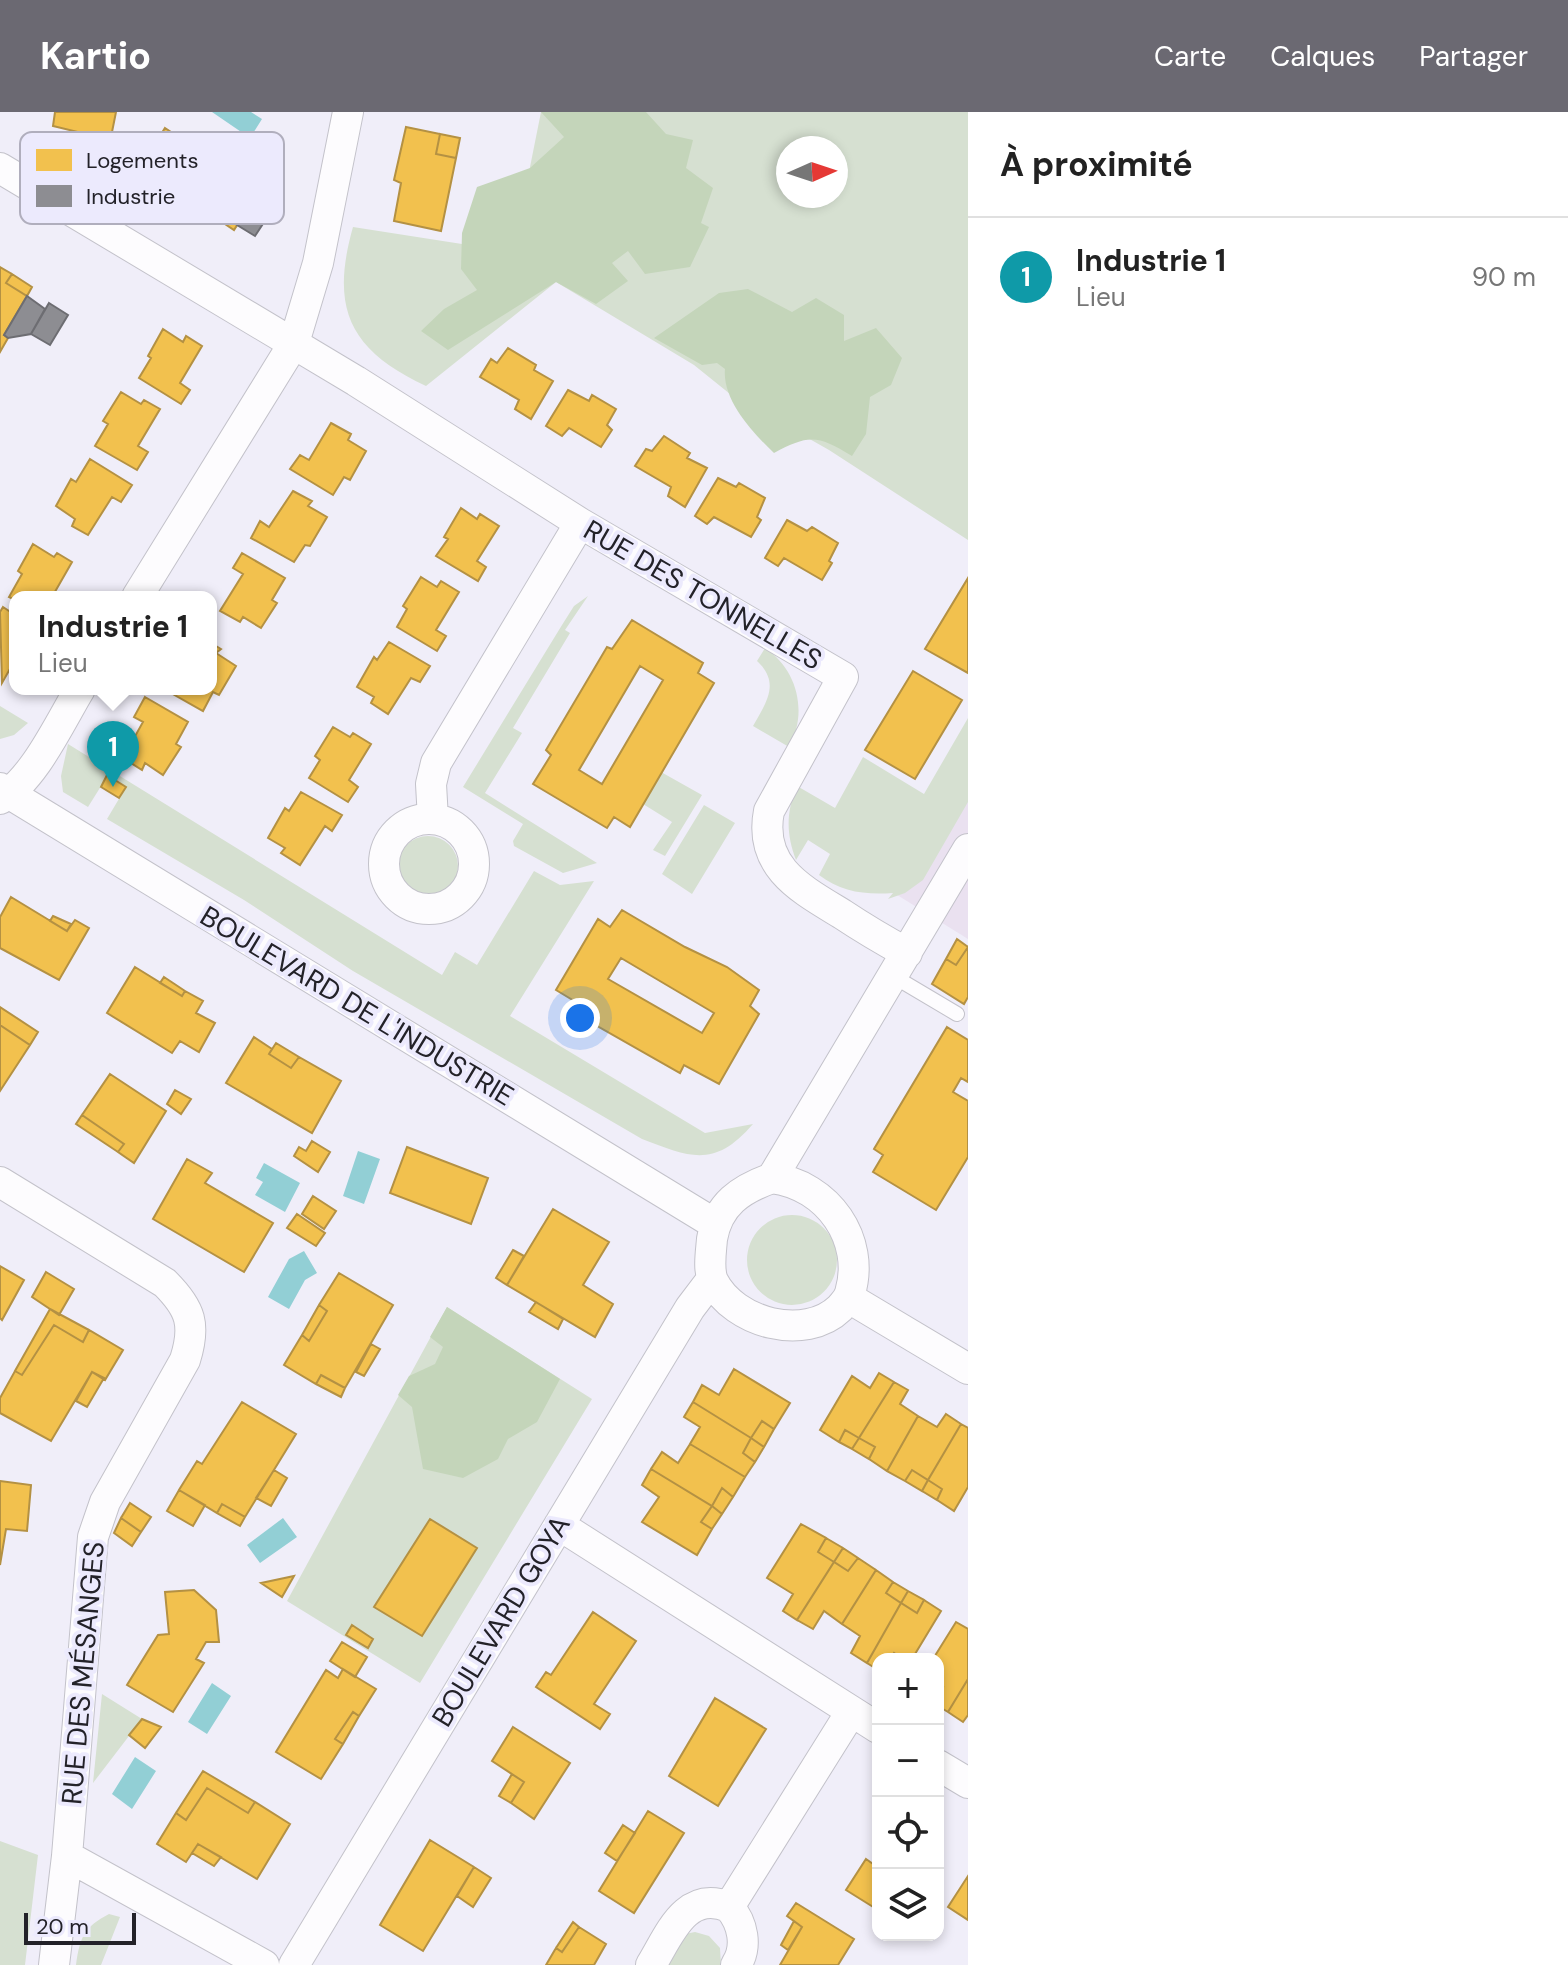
<!DOCTYPE html>
<html lang="fr">
<head>
<meta charset="utf-8">
<style>
	body { margin:0; font-family:"DM Sans",sans-serif; background:#f6f6f6; color:#222 }
	.controls { position:absolute; right:24px; bottom:24px; display:grid; overflow:hidden; border-radius:16px; box-shadow:0 4px 12px #0003 }
	.controls button { width:72px; height:72px; display:grid; place-items:center; padding:0; border:0; border-bottom:2px solid #e0e0e0; background:#fff; color:#222; font:40px sans-serif }
	.compass { position:absolute; left:776px; top:24px; width:72px; height:72px; border-radius:50%; background:#fff; box-shadow:0 4px 12px #0003; rotate:87deg }
	.scale { position:absolute; left:24px; bottom:20px; width:112px; box-sizing:border-box; padding-left:8px; border:4px solid #232229; border-top:0; font-size:22px; line-height:28px; white-space:nowrap; color:#232229; -webkit-text-stroke:6px #eceafd; paint-order:stroke }
	.you { position:absolute; left:580px; top:906px; width:28px; height:28px; margin:-20px; border:6px solid #fff; border-radius:50%; background:#1a73e8; box-shadow:0 0 0 12px #1a73e833 }
	.badge { display:grid; place-items:center; width:52px; height:52px; border-radius:50%; background:#6b6972; color:#fff; font-size:26px; font-weight:700 }
	.pin { position:absolute; translate:-50% -66px; filter:drop-shadow(0 2px 4px #0008) }
	.pin::after { content:''; position:absolute; top:42px; width:28px; height:24px; background:inherit; clip-path:polygon(0 0,100% 0,50% 100%) }
	.popup { position:absolute; left:9px; top:479px; width:208px; height:104px; box-sizing:border-box; display:grid; place-content:center; border-radius:16px; background:#fff; filter:drop-shadow(0 2px 6px #0005); font-size:26px; white-space:nowrap; color:#767676 }
	.popup b { font-size:30px; color:#222 }
	.popup::after { content:''; position:absolute; left:50%; top:100%; margin-left:-16px; border:16px solid transparent; border-top-color:#fff }
	.list { margin:0; padding:0; list-style:none }
	h2 { display:flex; justify-content:space-between; align-items:center; height:104px; margin:0; padding:0 32px; font-size:34px }
	h2 small { font-size:26px; font-weight:400; color:#767676 }
	.list li { display:grid; grid-template-columns:52px 1fr auto; gap:24px; align-items:center; box-sizing:border-box; height:120px; padding:0 32px; border-top:2px solid #e0e0e0 }
	.list b { display:block; font-size:30px; white-space:nowrap }
	.list p { margin:0; font-size:26px; white-space:nowrap; color:#767676 }
	.list em { font-size:26px; font-style:normal; color:#767676 }
	.icon { flex:none; width:44px; height:44px; fill:none; stroke:currentColor; stroke-width:2; stroke-linecap:round; stroke-linejoin:round }
	.map { position:relative; flex:none; width:968px; height:1853px; overflow:hidden }
	header { display:flex; align-items:center; gap:48px; box-sizing:border-box; height:112px; padding:0 40px; background:#6b6972; color:#fff }
	header strong { font-size:38px }
	nav { display:flex; gap:44px; margin-inline-start:auto; font-size:28px }
	main { display:flex }
	aside { flex:1; background:#fff }
	.map>svg:first-child { display:block }
	.industrial { fill:#eae1f0 }
	.green { fill:#d6e0d1; fill-rule:evenodd }
	.forest { fill:#c4d5ba }
	.water { fill:#92cfd5 }
	.homes { fill:#f2c14e; stroke:#b49143; stroke-width:2; fill-rule:evenodd }
	.industry { fill:#8d8d92; stroke:#6d6d72; stroke-width:2 }
	.lines { fill:none; stroke-linecap:round; stroke-linejoin:round }
	.lane-casing { stroke:#c3c2ca; stroke-width:16 }
	.street-casing { stroke:#c3c2ca; stroke-width:32 }
	.lane { stroke:#fdfcfe; stroke-width:14 }
	.street { stroke:#fdfcfe; stroke-width:30 }
	.labels { text-anchor:middle; dominant-baseline:central; stroke-width:8; stroke-linejoin:round; paint-order:stroke }
	.street-label { font-size:28px; fill:#232229; stroke:#eceafd }
	.key { fill:#eceafd; stroke:#b0aebd; stroke-width:2 }
	.key-label { font-size:22px; fill:#232229 }
</style>
</head>
<body>
<header>
<strong>Kartio</strong>
<nav><a>Carte</a><a>Calques</a><a>Partager</a></nav>
</header>
<main>
<div class="map">
<svg width="968" height="1853" viewBox="0 0 968 1853">
	<rect width="100%" height="100%" fill="#f0eef9"/>
	<path class="industrial" d="M968,657v170l-74,-46z"/>
	<path class="green" d="M541,0h427v428l-139,-90 -99,-56 -36,-29 -138,-83 -130,104c-77,-36 -96,-78 -73,-159l160,25zM788,36h48v48h-48z
		M588,484l-23,34 5,3 -57,95 9,5 -37,60 112,70 -34,10 -49,-27 -1,-5 10,-17 -60,-37 99,-162 12,-19z
		M765,536c33,22 43,65 24,99l-36,-21c13,-23 28,-43 4,-65z
		M0,594l28,17 -14,12 -14,4z
		M968,606v84l-45,78 -18,13 -17,6 5,-6c-28,2 -52,-1 -74,-18l11,-21 -22,-14 -12,20c-10,-26 -10,-48 1,-74l38,22 28,-51 61,37z
		M68,632l374,231 13,-23 22,13 57,-94 26,14 34,-4 -84,135 195,117 48,-9c-38,44 -62,34 -111,15l-289,-168 -109,-71 -137,-81 19,-32 -18,-12 -20,32 -25,-15 -2,-16z
		M661,660l41,23 -37,61 -12,-6 19,-28 -29,-18z
		M704,693l31,18 -43,71 -30,-20z
		M398 754a30 30 0 1 1 60 0a30 30 0 1 1-60 0Z
		M747 1148a45 45 0 1 1 90 0a45 45 0 1 1-90 0Z
		M447,1195l145,92 -172,284 -133,-82z
		M102,1582l40,25 -49,64z
		M0,1729l38,14 -13,110h-25z
		M109,1802l11,3 -19,48h-25c4,-28 8,-38 33,-51z
		M695,1820l14,4 11,12 1,17h-58l22,-31z"/>
	<path class="forest" d="M541,0h105l20,22 27,6 -7,28 27,20 -12,35 8,4 -19,40 -45,7 -17,-23 -16,12 16,18 -32,23 -40,-22 -108,68 -27,-19 23,-22 33,-19 -16,-21 1,-36 15,-46 53,-19 34,-31z
		M748,177l44,23 24,-14 28,17v26l32,-13 26,30 -11,27 -21,12 -4,37 -14,22c-34,-21 -43,-22 -78,-3 -21,-20 -52,-53 -49,-84l-8,-6 -15,2 -48,-27 65,-45z
		M447,1195l113,72 -23,43 -29,17 -10,20 -35,19 -40,-9 -11,-62 -14,-12 11,-19 26,-12 8,-17 -13,-10z"/>
	<path class="water" d="M212,0h39l11,7 -12,19z
		M358,1039l22,8 -16,45 -21,-8z
		M264,1051l36,20 -15,29 -30,-17 8,-13 -7,-4z
		M304,1139l13,22 -12,7 -16,29 -21,-12 21,-38z
		M283,1406l14,19 -37,26 -13,-18z
		M212,1571l19,13 -24,38 -19,-12z
		M135,1645l21,14 -24,38 -20,-15z"/>
	<path class="homes" d="M55,0h61l-7,35 -24,-5 1,-8 -33,-8z
		M406,15l34,7 -4,20 20,4 -15,73 -47,-10 7,-38 -7,-3z
		M165,16l55,36 10,-16 24,16 -38,59 -21,-14 4,-5 -58,-37z
		M440,22l20,4 -4,20 -20,-4z
		M241,73l15,10 -22,35 -15,-10z
		M0,155l12,7 -6,9 21,13 -23,39 4,3 -8,14z
		M12,162l20,13 -5,9 -21,-13z
		M163,217l20,13 3,-6 16,10 -22,37 10,7 -9,14 -42,-26 12,-20 -3,-2z
		M508,236l28,17 -2,5 19,11 -22,38 -16,-10 4,-9 -39,-23 11,-18 6,4z
		M568,278l21,11 3,-6 24,14 -9,16 5,5 -11,17 -32,-19 -7,8 -16,-10z
		M121,280l20,12 3,-4 16,9 -22,37 10,6 -11,18 -42,-24 13,-22 -5,-3z
		M331,311l20,11 -3,6 18,11 -16,29 -6,-3 -11,18 -43,-26 10,-14 9,5z
		M664,324l26,17 -3,5 20,10 -22,39 -17,-11 3,-9 -36,-21 11,-17 6,2z
		M90,347l42,26 -11,17 -9,-5 -24,38 -16,-9 3,-7 -19,-13 15,-27 5,3z
		M718,366l18,9 3,-4 26,15 -8,19 4,3 -10,17 -37,-20 -7,7 -12,-8z
		M293,379l19,10 -4,5 19,11 -17,29 -5,-1 -11,17 -43,-24 9,-17 9,6z
		M461,396l16,11 3,-5 19,12 -22,35 9,6 -8,14 -42,-25 12,-17 -4,-2z
		M787,408l20,11 5,-4 26,16 -9,18 3,2 -10,17 -38,-22 -6,8 -13,-8z
		M33,432l21,13 3,-4 15,9 -20,35h-37v3l-6,-3 13,-23 -4,-3z
		M242,441l43,25 -13,22 5,3 -16,25 -18,-11 -3,5 -20,-11 23,-37 -10,-6z
		M421,465l16,10 4,-6 18,11 -23,38 10,6 -9,15 -40,-24 10,-18 -4,-3z
		M968,466v95l-43,-24z
		M3,495l12,8v45l-13,23 -2,-71z
		M632,508l71,43 -5,10 16,10 -84,144 -16,-10 -7,11 -74,-44 18,-29 -5,-5 61,-103 5,2zM640,554l23,14 -61,104 -23,-14z
		M389,530l41,24 -10,16 -9,-4 -23,36 -17,-11 3,-6 -17,-10 17,-30 3,3z
		M211,531l10,6 -5,4 20,13 -17,29 -6,-3 -10,19 -39,-22h47z
		M913,559l49,29 -47,79 -50,-29z
		M145,585l43,25 -12,22 5,3 -18,28 -18,-12 -3,7 -19,-12 20,-36 -9,-5z
		M333,615l17,10 3,-4 18,11 -22,36 9,7 -10,15 -39,-24 11,-18 -5,-4z
		M107,663l19,12 -7,11 -18,-11z
		M301,680l41,23 -10,16 -7,-5 -25,39 -19,-12 4,-5 -17,-10 17,-30 4,3z
		M11,785l56,34 8,-11 14,8 -30,52 -59,-32v-31z
		M622,798l63,37 42,20 32,23 -9,16 9,8 -40,70 -35,-19 -4,8 -95,-54 4,-9 -33,-20 42,-71 12,8zM621,846l93,55 -12,20 -94,-54z
		M53,804l18,8 -4,7 -17,-10z
		M957,827l11,8 -12,18 -10,-6z
		M968,835v50l-4,7 -32,-20 14,-25 10,6z
		M135,855l47,29 3,-5 18,10 -7,12 19,10 -16,29 -19,-11 -8,12 -65,-40z
		M164,865l21,14 -3,5 -22,-13z
		M0,895l38,25 -8,13 -30,-20z
		M0,913l30,20 -30,46z
		M947,915l21,13v42l-7,-4 -8,14 15,9v56l-32,53 -63,-38 10,-17 -9,-6z
		M254,925l18,12 -3,5 22,14 8,-11 42,24 -29,52 -86,-50z
		M276,931l23,14 -8,11 -22,-14z
		M110,962l56,37 -32,52 -16,-11 6,-8 -42,-29z
		M175,978l16,9 -10,15 -14,-10z
		M82,1003l42,29 -6,8 -42,-28z
		M312,1029l18,11 -12,20 -24,-16 5,-9 7,4z
		M407,1035l81,31 -17,46 -81,-31z
		M187,1047l25,14 -7,10 68,40 -29,49 -91,-53z
		M313,1084l23,15 -12,18 -22,-15z
		M553,1097l56,33 -26,43 30,19 -18,33 -88,-52z
		M297,1102l28,19 -9,13 -29,-18z
		M513,1138l11,6 -17,29 -11,-7z
		M0,1154l24,14 -22,40 -2,-2z
		M46,1160l28,17 -15,26 -27,-18z
		M339,1161l54,32 -48,83 -24,-13 -5,9 -32,-19 18,-30 7,6 18,-30 -8,-6z
		M536,1190l27,17 -5,10 -29,-17z
		M319,1193l8,6 -18,30 -7,-6z
		M50,1197l39,21 -6,12 -29,-17 -32,50 -7,-4z
		M54,1213l29,17 6,-12 34,20 -18,30 -13,-8 -41,69 -51,-28v-15l15,-27 7,4z
		M371,1232l9,5 -16,27 -8,-4z
		M734,1257l56,34 -16,26 -12,-8 -11,17 -58,-36 9,-17 17,10z
		M92,1260l12,6 -17,29 -11,-6z
		M879,1261l15,9 -35,56 -14,-8 -6,12 -19,-12 32,-54 18,12z
		M321,1263l24,13 -4,9 -25,-13z
		M894,1270l14,8 -8,14 18,12 -31,55 -18,-12 6,-12 -16,-9z
		M242,1290l54,32 -51,83 -23,-13 -5,9 -38,-23 18,-29 5,3z
		M693,1290l58,36 -8,15 12,9 -10,15 -55,-33 10,-17 -16,-10z
		M946,1302l15,10 -33,56 -16,-10 -7,11 -18,-10 31,-55 19,11z
		M762,1309l12,8 -10,18 -13,-9z
		M961,1312l7,4v59l-14,24 -17,-11 5,-11 -14,-9z
		M845,1318l14,8 -7,11 -13,-7z
		M751,1326l13,9 -9,15 -12,-9z
		M859,1326l16,9 -6,12 -17,-10z
		M690,1332l55,33 -12,20 -11,-9 -10,18 -61,-37 11,-17 16,11z
		M651,1357l61,37 -11,16 11,7 -15,26 -55,-33 17,-25 -17,-12z
		M274,1358l13,8 -16,28 -15,-8z
		M912,1358l16,10 -6,11 -17,-10z
		M928,1368l14,9 -5,11 -15,-9z
		M0,1369l31,4 -4,46 -21,-2 -6,36z
		M722,1376l11,9 -11,17 -10,-8z
		M179,1378l26,15 -12,21 -26,-15z
		M130,1391l21,14 -10,15 -20,-14z
		M222,1392l23,13 -5,9 -23,-13z
		M712,1394l10,8 -10,15 -11,-7z
		M121,1406l20,14 -9,14 -18,-13z
		M430,1407l47,29 -55,88 -48,-29z
		M801,1412l25,14 -8,14 16,10 -37,58 -14,-9 10,-17 -26,-16z
		M826,1426l17,10 -9,14 -16,-10z
		M843,1436l15,10 -10,13 -14,-9z
		M858,1446l18,12 -34,54 -18,-13 -11,18 -16,-9 37,-58 14,9z
		M876,1458l17,12 -7,11 15,10 -34,60 -16,-10 9,-17 -18,-12z
		M294,1464l-12,21 -21,-14z
		M893,1470l15,9 -7,12 -15,-10z
		M194,1478l22,20 3,32h-13l-10,17 8,4 -31,49 -46,-27 31,-50 11,-1 -4,-42z
		M908,1479l16,9 -7,13 -16,-10z
		M924,1488l17,11 -29,48h-10l-8,-6 -4,6h-12v11l-11,-7 34,-60 16,10z
		M593,1500l43,29 -42,63 16,10 -10,15 -64,-42 10,-15 5,3z
		M956,1510l12,7v50l-20,33 -10,-6v-12l5,-7 -5,-3v-25h-5z
		M352,1513l21,14 -5,9 -22,-13z
		M342,1530l25,15 -12,20 -25,-16z
		M343,1557l33,20 -17,27 -6,-4 -18,27 8,5 -22,35 -45,-27 50,-82 12,8z
		M968,1567v36l-5,7 -15,-10z
		M715,1586l51,31 -48,77 -49,-30z
		M353,1600l6,4 -16,28 -8,-5z
		M142,1607l19,8 -16,21 -16,-13z
		M513,1615l57,36 -36,56 -23,-16 13,-21 -32,-21z
		M203,1659l52,31 -7,11 -41,-25 -21,32 -10,-7z
		M512,1662l12,8 -13,21 -12,-7z
		M207,1676l41,25 7,-11 35,22 -33,55 -59,-35 -12,18 -29,-18 19,-31 10,7z
		M648,1699l36,22 -50,80 -35,-22z
		M623,1713l12,8 -18,28 -12,-8z
		M430,1728l44,27 -51,84 -43,-26z
		M198,1732l23,13 -7,9 -22,-13z
		M866,1747l10,7 2,-3v47l-32,-20z
		M474,1755l17,11 -18,29 -16,-11z
		M968,1764v44l-20,-13z
		M796,1791l58,36 -16,26h-58l22,-38 -15,-11z
		M794,1809l8,6 -14,23 -7,-5z
		M573,1810l6,5 -17,25 -6,-4z
		M579,1815l27,17 -12,21h-48l10,-17 6,4z"/>
	<path class="industry" d="M254,87l18,11 -17,26 -18,-11z
		M27,184l18,13 -14,25 -23,4 -4,-3z
		M49,191l19,12 -18,30 -19,-11z"/>
	<g class="lines">
		<g class="lane-casing">
			<path id="lane" d="M893,864l64,38"/>
		</g>
		<g class="street-casing">
			<path id="street" d="M0,56l356,213 224,142 263,154 -74,134c-11,56 32,78 73,103 21,14 43,27 65,39
				M137,485l157,-254 24,-80 30,-151
				M0,676l715,436
				M0,687c34,-19 60,-77 80,-110
				M433,707l-2,-35 5,-21 144,-240
				M384 752a45 45 0 1 1 90 0a45 45 0 1 1-90 0Z
				M772,1066c56,7 94,62 78,115 -2,7 -6,10 -10,15 -35,34 -106,15 -127,-27 -5,-12 -2,-29 -1,-42 6,-35 29,-50 60,-61z
				M772,1066l196,-329
				M0,1070l165,101c26,26 31,42 20,77l-80,142 -12,35 -26,319 -13,109
				M849,1186l119,71
				M559,1413l319,203
				M938,1653l30,18
				M67,1744l197,109
				M729,1795c14,16 19,40 7,58
				M294,1853l396,-657 22,-29
				M651,1853c18,-29 34,-76 78,-58l122,-195"/>
		</g>
		<use href="#lane" class="lane"/>
		<use href="#street" class="street"/>
	</g>
	<g class="labels">
		<g class="street-label">
			<text transform="translate(703 483) rotate(30)">RUE DES TONNELLES</text>
			<text transform="translate(357 894) rotate(31)">BOULEVARD DE L'INDUSTRIE</text>
			<text transform="translate(501 1509) rotate(-59)">BOULEVARD GOYA</text>
			<text transform="translate(83 1561) rotate(-85)">RUE DES MÉSANGES</text>
		</g>
	</g>
	<rect x="20" y="20" width="264" height="92" rx="12" class="key"/>
	<rect x="36" y="37" width="36" height="22" fill="#f2c14e"/>
	<rect x="36" y="73" width="36" height="22" fill="#8d8d92"/>
	<g class="key-label">
		<text x="86" y="56">Logements</text>
		<text x="86" y="92">Industrie</text>
	</g>
</svg>
<div class="controls">
<button>+</button>
<button>−</button>
<button><svg class="icon" aria-label="locate" viewBox="0 0 24 24"><circle cx="12" cy="12" r="6"/><path d="M12 2v4M12 18v4M2 12h4M18 12h4"/></svg></button>
<button><svg class="icon" aria-label="layers" viewBox="0 0 24 24"><path d="M12 4l9 5-9 5-9-5zM3 14l9 5 9-5"/></svg></button>
</div>
<svg class="compass" viewBox="-18 -18 36 36"><path d="M0-13l5 13h-10z" fill="#e53935"/><path d="M0 13l5-13h-10z" fill="#767676"/></svg>
<div class="scale">20 m</div>
<div class="you"></div>
<div class="pin badge" style="left:113px;top:675px;background:#0f9aa8">1</div>
<div class="popup"><b>Industrie 1</b>Lieu</div>
</div>
<aside>
<h2>À proximité<small></small></h2>
<ul class="list">
<li><span class="badge" style="background:#0f9aa8">1</span><div><b>Industrie 1</b><p>Lieu</p></div><em>90 m</em></li>
</ul>
</aside>
</main>
</body>
</html>
